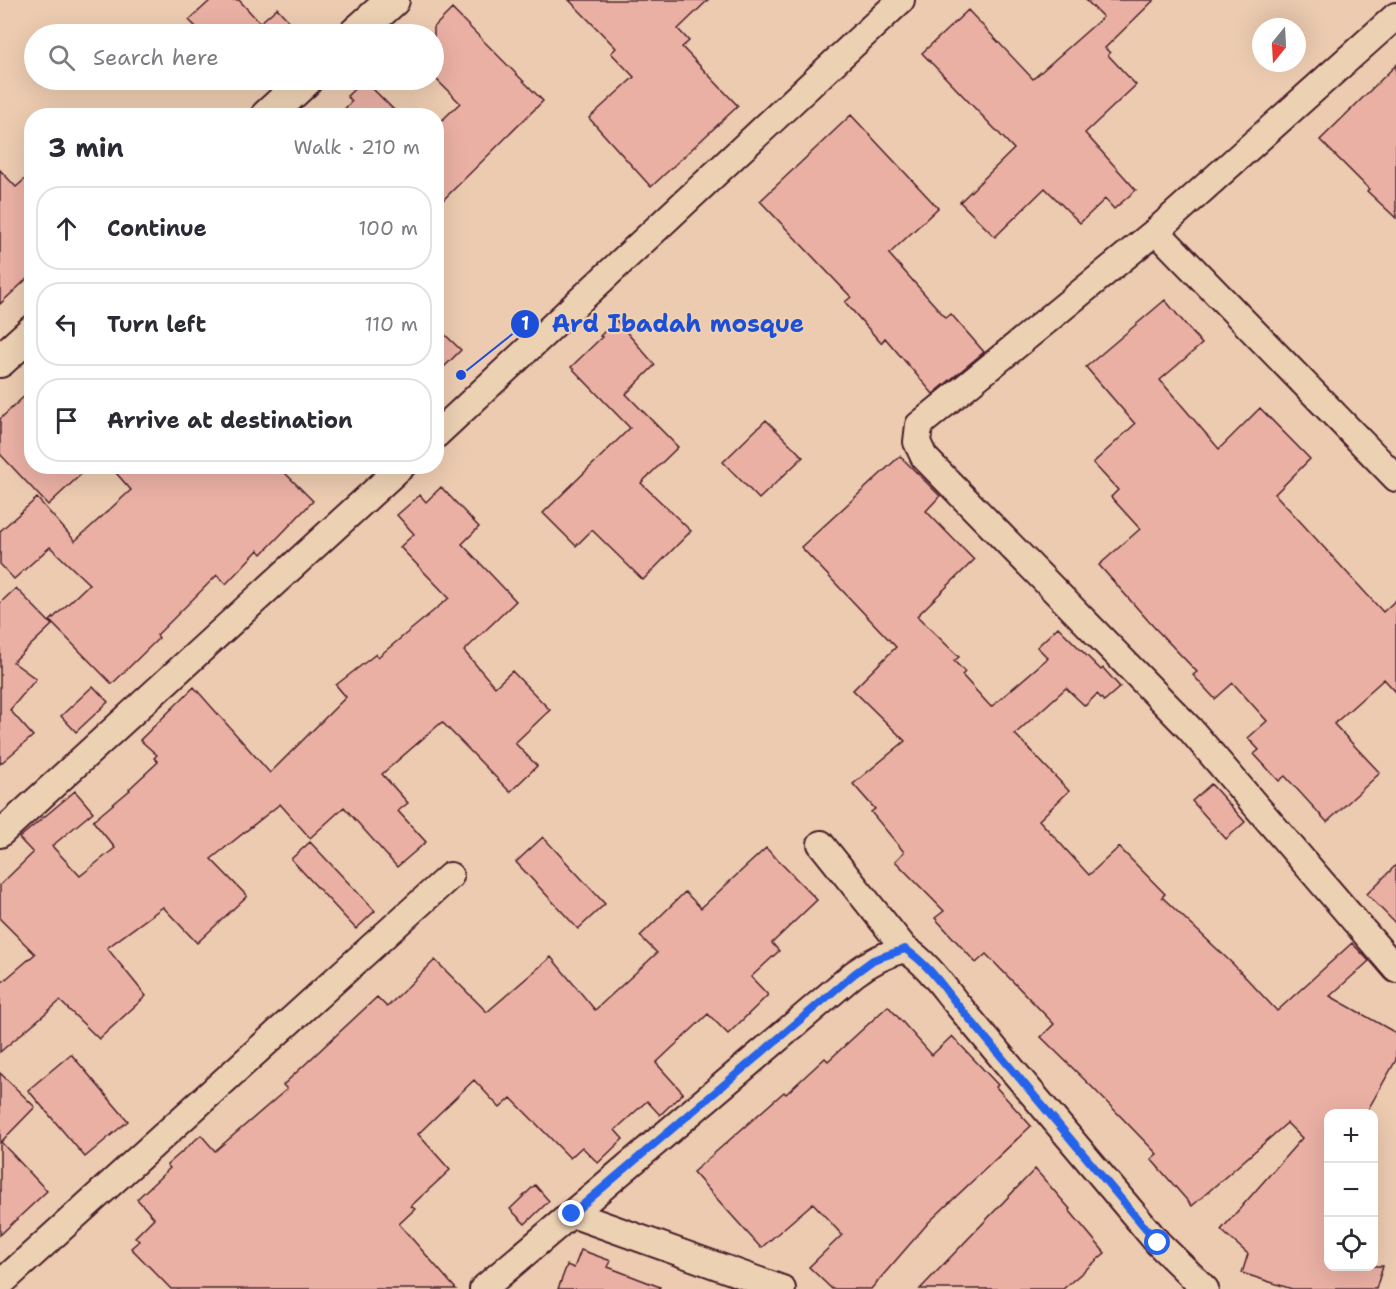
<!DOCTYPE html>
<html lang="en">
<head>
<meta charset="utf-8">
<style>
	body { margin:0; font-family:"Shantell Sans",sans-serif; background:#f2f2f3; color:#2b2b33 }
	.controls { position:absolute; right:18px; bottom:18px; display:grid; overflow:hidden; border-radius:12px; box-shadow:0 6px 24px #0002 }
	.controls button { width:54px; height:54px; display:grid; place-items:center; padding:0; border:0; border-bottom:2px solid #e1e1e2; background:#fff; color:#2b2b33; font:30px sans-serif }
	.compass { position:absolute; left:1252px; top:18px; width:54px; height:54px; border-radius:50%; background:#fff; box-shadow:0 6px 24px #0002; rotate:198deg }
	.stop { position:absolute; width:18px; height:18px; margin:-14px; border:4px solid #2563eb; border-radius:50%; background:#fff }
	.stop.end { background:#2563eb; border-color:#fff; box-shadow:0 2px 6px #0008 }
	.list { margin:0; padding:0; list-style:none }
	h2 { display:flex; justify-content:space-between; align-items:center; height:78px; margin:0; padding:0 24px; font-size:26px }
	h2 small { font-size:20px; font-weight:400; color:#7c7c81 }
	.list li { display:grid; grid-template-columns:39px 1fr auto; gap:18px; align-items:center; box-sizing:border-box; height:84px; margin:0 12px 12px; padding:0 12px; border:2px solid #e1e1e2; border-radius:24px }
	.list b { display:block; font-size:22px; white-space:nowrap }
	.list em { font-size:20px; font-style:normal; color:#7c7c81 }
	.icon { flex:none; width:33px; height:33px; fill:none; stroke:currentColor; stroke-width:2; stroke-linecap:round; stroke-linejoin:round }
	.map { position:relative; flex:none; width:1396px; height:1289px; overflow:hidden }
	.search { position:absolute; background:#fff; box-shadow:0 6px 24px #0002; left:24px; top:24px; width:420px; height:66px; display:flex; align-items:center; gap:15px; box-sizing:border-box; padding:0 21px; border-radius:33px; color:#7c7c81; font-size:22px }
	.panel { position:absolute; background:#fff; box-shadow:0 6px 24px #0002; left:24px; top:108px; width:420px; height:366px; border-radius:24px }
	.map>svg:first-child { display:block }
	.building { fill:#eab0a4; stroke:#4a1f2b; stroke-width:1.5 }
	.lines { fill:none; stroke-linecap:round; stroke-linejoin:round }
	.minor-casing { stroke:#4a1f2b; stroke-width:30 }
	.tertiary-casing { stroke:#4a1f2b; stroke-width:36 }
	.minor { stroke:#ecd1b3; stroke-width:26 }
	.tertiary { stroke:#ecd1b3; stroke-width:32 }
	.route { stroke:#2563eb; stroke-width:8 }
	.leader { fill:none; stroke:#1d4ed8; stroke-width:2 }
	.callout-dot { fill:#1d4ed8; stroke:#ecd1b3; stroke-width:2 }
	.mark-label { font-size:18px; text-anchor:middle; font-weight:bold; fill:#fff }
	.callout-label { font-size:24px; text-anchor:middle; font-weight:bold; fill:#1d4ed8; stroke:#ecd1b3; stroke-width:4.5; stroke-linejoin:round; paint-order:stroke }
</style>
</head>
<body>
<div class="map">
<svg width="1396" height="1289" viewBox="0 0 1396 1289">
	<rect width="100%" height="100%" fill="#eccbb0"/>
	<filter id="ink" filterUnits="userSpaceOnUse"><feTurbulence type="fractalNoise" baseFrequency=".0167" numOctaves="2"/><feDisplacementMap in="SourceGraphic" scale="12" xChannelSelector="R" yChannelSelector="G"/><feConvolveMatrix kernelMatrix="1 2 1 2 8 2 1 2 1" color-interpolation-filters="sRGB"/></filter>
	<g filter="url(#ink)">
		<path class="building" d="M211,0h28l21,23 17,-15 24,26h-98l-14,-14z
			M569,0h139l-30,29 11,12 -7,6 56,59 -87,81 -62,-69 45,-41 -23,-24 5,-5z
			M1086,0h68l-49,48 5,5 -2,2 28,30 -51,48 51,57 -22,19 -9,-10 -25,24 -35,-35 -50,49 -35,-35 54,-53 -92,-96 46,-43 65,69 70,-62z
			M452,9l91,92 -107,106v-81l24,-23 -26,-26v-50z
			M1396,65v153l-29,-27 2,-2 -49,-49z
			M364,80l36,36h-62l14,-15 -5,-5z
			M851,115l87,93 -49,46 57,64 5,-4 33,38 -51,42 -48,-56 -4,5 -36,-41 6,-5 -91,-96z
			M0,170l16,17 16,-14v101l-32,30z
			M1165,300l37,44 -42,36 59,69 41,-41 50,51 -35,35 108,118 13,-12v92l-12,-13 -50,45 46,49 -53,49 -42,-46 -6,5 -25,-27 5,-4 -11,-12 19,-17 -34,-38 -18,16 -22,-24 4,-3 -44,-46 -54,-61 41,-36 -29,-32 7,-7 -25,-27 42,-39 -49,-57z
			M616,320l39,45 -29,29 52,53 -37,36 50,48 -48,49 -51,-50 -16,16 -33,-33 87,-85 -59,-61 31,-30 -2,-1z
			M436,326l25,24 -25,25z
			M32,389v77h58l-42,39 -48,-51v-35z
			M766,420l37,37 -44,42 -36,-37z
			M900,456l40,40 -14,15 48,49 -57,56 42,41 -5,4 11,11 -3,3 29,32 57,-49 -11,-11 21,-20 43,43 2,-2 17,19 -16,14 -7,-7 -12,12 -19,-18 -51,46 54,57 -30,29 50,55 30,-28 46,47 -3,3 72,68 43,46 75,-68 17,18 -39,35 66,37v27l-30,53h-37v153h54l-7,23h-84l-50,-16 6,-19 -27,-24 81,-92 -15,-15 -95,83 -41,-47 6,-5 -63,-65 -53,-52 13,-13 -68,-70 -10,9 -41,-45 9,-7 -49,-50 9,-9 -33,-40 4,-3 -22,-25 52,-43 -52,-51 43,-43 -95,-100z
			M110,466h168l35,35 -51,53 -4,-4 -32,34 -9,-9 -60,60 2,3 -47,46 -62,-63 39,-37 -39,-37 -36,32 -14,-15v-33l37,-33 38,43 56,-51z
			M441,487l38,40 -17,17 54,57 -52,50 31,36 17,-16 38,39 -35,33 22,23 -27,26 -68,-70 -60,52 26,29 -10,8 28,31 -29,25 -53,-60 -34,31 -30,-34 -69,55 36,37 -50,47 -34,-36 -56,41 39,48 -47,43 -39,-38 -60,51v-68l35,-30 -35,-35v-34l33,-32 -14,-15 56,-47 18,21 -41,34 28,30 35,-28 -22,-27 37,-31 -1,-1 29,-27 -4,-4 3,-3 -17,-15 54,-53 76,86 76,-76 -10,-12 40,-31 2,3 71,-59 -49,-51 14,-13 -17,-19 23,-20 6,7z
			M16,588l36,37 -39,37 23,17 -26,31 23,26 -33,28v-161z
			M93,686l15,16 -32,30 -15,-16z
			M1211,784l34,38 -19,17 -34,-38z
			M543,837l62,67 -27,25 -62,-67z
			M310,842l65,69 -19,18 -65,-70z
			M766,848l51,52 -45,43 7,8 -28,26 17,18 -40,39 -20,-20 -52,49 27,30 -23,22 -13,-14 -32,29 8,9 -25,24 -16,-16 -12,11 -59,-60 -11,10 -26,-28 -56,54 32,36 -39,36 4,3 -16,15 57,65h-285l-40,-41 8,-7 -4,-4 19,-19 -17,-19 33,-31 -3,-3 34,-30 14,16 72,-62 -4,-4 94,-88 10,10 48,-47 52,52 64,-55 44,53 62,-57 -17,-17 45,-44 16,16z
			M1396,865v59l-29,-30z
			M888,1006l44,49 20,-19 46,49 -2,2 35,39 -102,96 -58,67h-39l-23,-22 33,-32 -29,-32 -52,45 -68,-76 91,-80 2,2 39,-36 3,3z
			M71,1054l57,67 -43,36 -57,-67z
			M0,1073l35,34 -34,35 46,49 -47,44z
			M1035,1169l35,40 -1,1 36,43 -42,36h-143z
			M535,1185l14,16 -24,23 -15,-15z
			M581,1250l30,11 -3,6 52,20 -1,2h-101l9,-24 7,3z"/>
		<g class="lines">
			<g class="minor-casing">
				<path id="minor" d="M1396,16l-240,215 -237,194 -2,17 7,15 266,272 206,240
					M1156,231l240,247
					M436,435l465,-435
					M0,834l402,-368
					M821,844l84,105
					M572,1214l210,75
					M0,1284l450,-408
					M483,1289l371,-315c16,-12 31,-20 51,-25 22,14 36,35 52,55l201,239 47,46"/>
			</g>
			<g class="tertiary-casing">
				<path id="tertiary" d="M355,34l38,-34
					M267,116l39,-36
					M0,361l32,-29"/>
			</g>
			<use href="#minor" class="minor"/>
			<use href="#tertiary" class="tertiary"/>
		</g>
	</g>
	<g class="lines" filter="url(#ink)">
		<path class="route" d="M572,1214l282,-240 19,-14 32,-11c22,14 36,35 52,55l201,239"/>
	</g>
	<path class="leader" d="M461 375L525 324"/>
	<g class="callout-dot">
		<circle cx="461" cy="375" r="6"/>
		<circle cx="525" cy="324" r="15"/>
	</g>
	<g class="mark-label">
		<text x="525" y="330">1</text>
	</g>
	<g class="callout-label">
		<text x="678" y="332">Ard Ibadah mosque</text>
	</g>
</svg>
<div class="controls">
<button>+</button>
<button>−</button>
<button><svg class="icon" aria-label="locate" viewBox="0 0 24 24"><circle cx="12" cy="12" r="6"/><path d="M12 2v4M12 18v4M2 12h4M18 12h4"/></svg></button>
</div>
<svg class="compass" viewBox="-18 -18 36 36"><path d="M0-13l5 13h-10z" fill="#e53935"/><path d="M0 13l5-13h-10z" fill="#7c7c81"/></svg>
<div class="stop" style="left:1158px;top:1243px"></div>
<div class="stop end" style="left:572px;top:1214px"></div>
<div class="search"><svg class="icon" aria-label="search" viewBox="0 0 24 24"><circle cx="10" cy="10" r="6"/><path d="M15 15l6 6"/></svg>Search here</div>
<section class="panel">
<h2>3 min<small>Walk · 210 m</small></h2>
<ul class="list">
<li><svg class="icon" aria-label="ahead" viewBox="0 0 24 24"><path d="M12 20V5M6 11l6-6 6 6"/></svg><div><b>Continue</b></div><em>100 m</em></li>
<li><svg class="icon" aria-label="left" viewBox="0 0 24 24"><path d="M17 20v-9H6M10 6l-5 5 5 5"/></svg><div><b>Turn left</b></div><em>110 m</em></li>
<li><svg class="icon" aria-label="arrive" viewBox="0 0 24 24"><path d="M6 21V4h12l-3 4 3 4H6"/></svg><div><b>Arrive at destination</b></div></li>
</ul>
</section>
</div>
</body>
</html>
